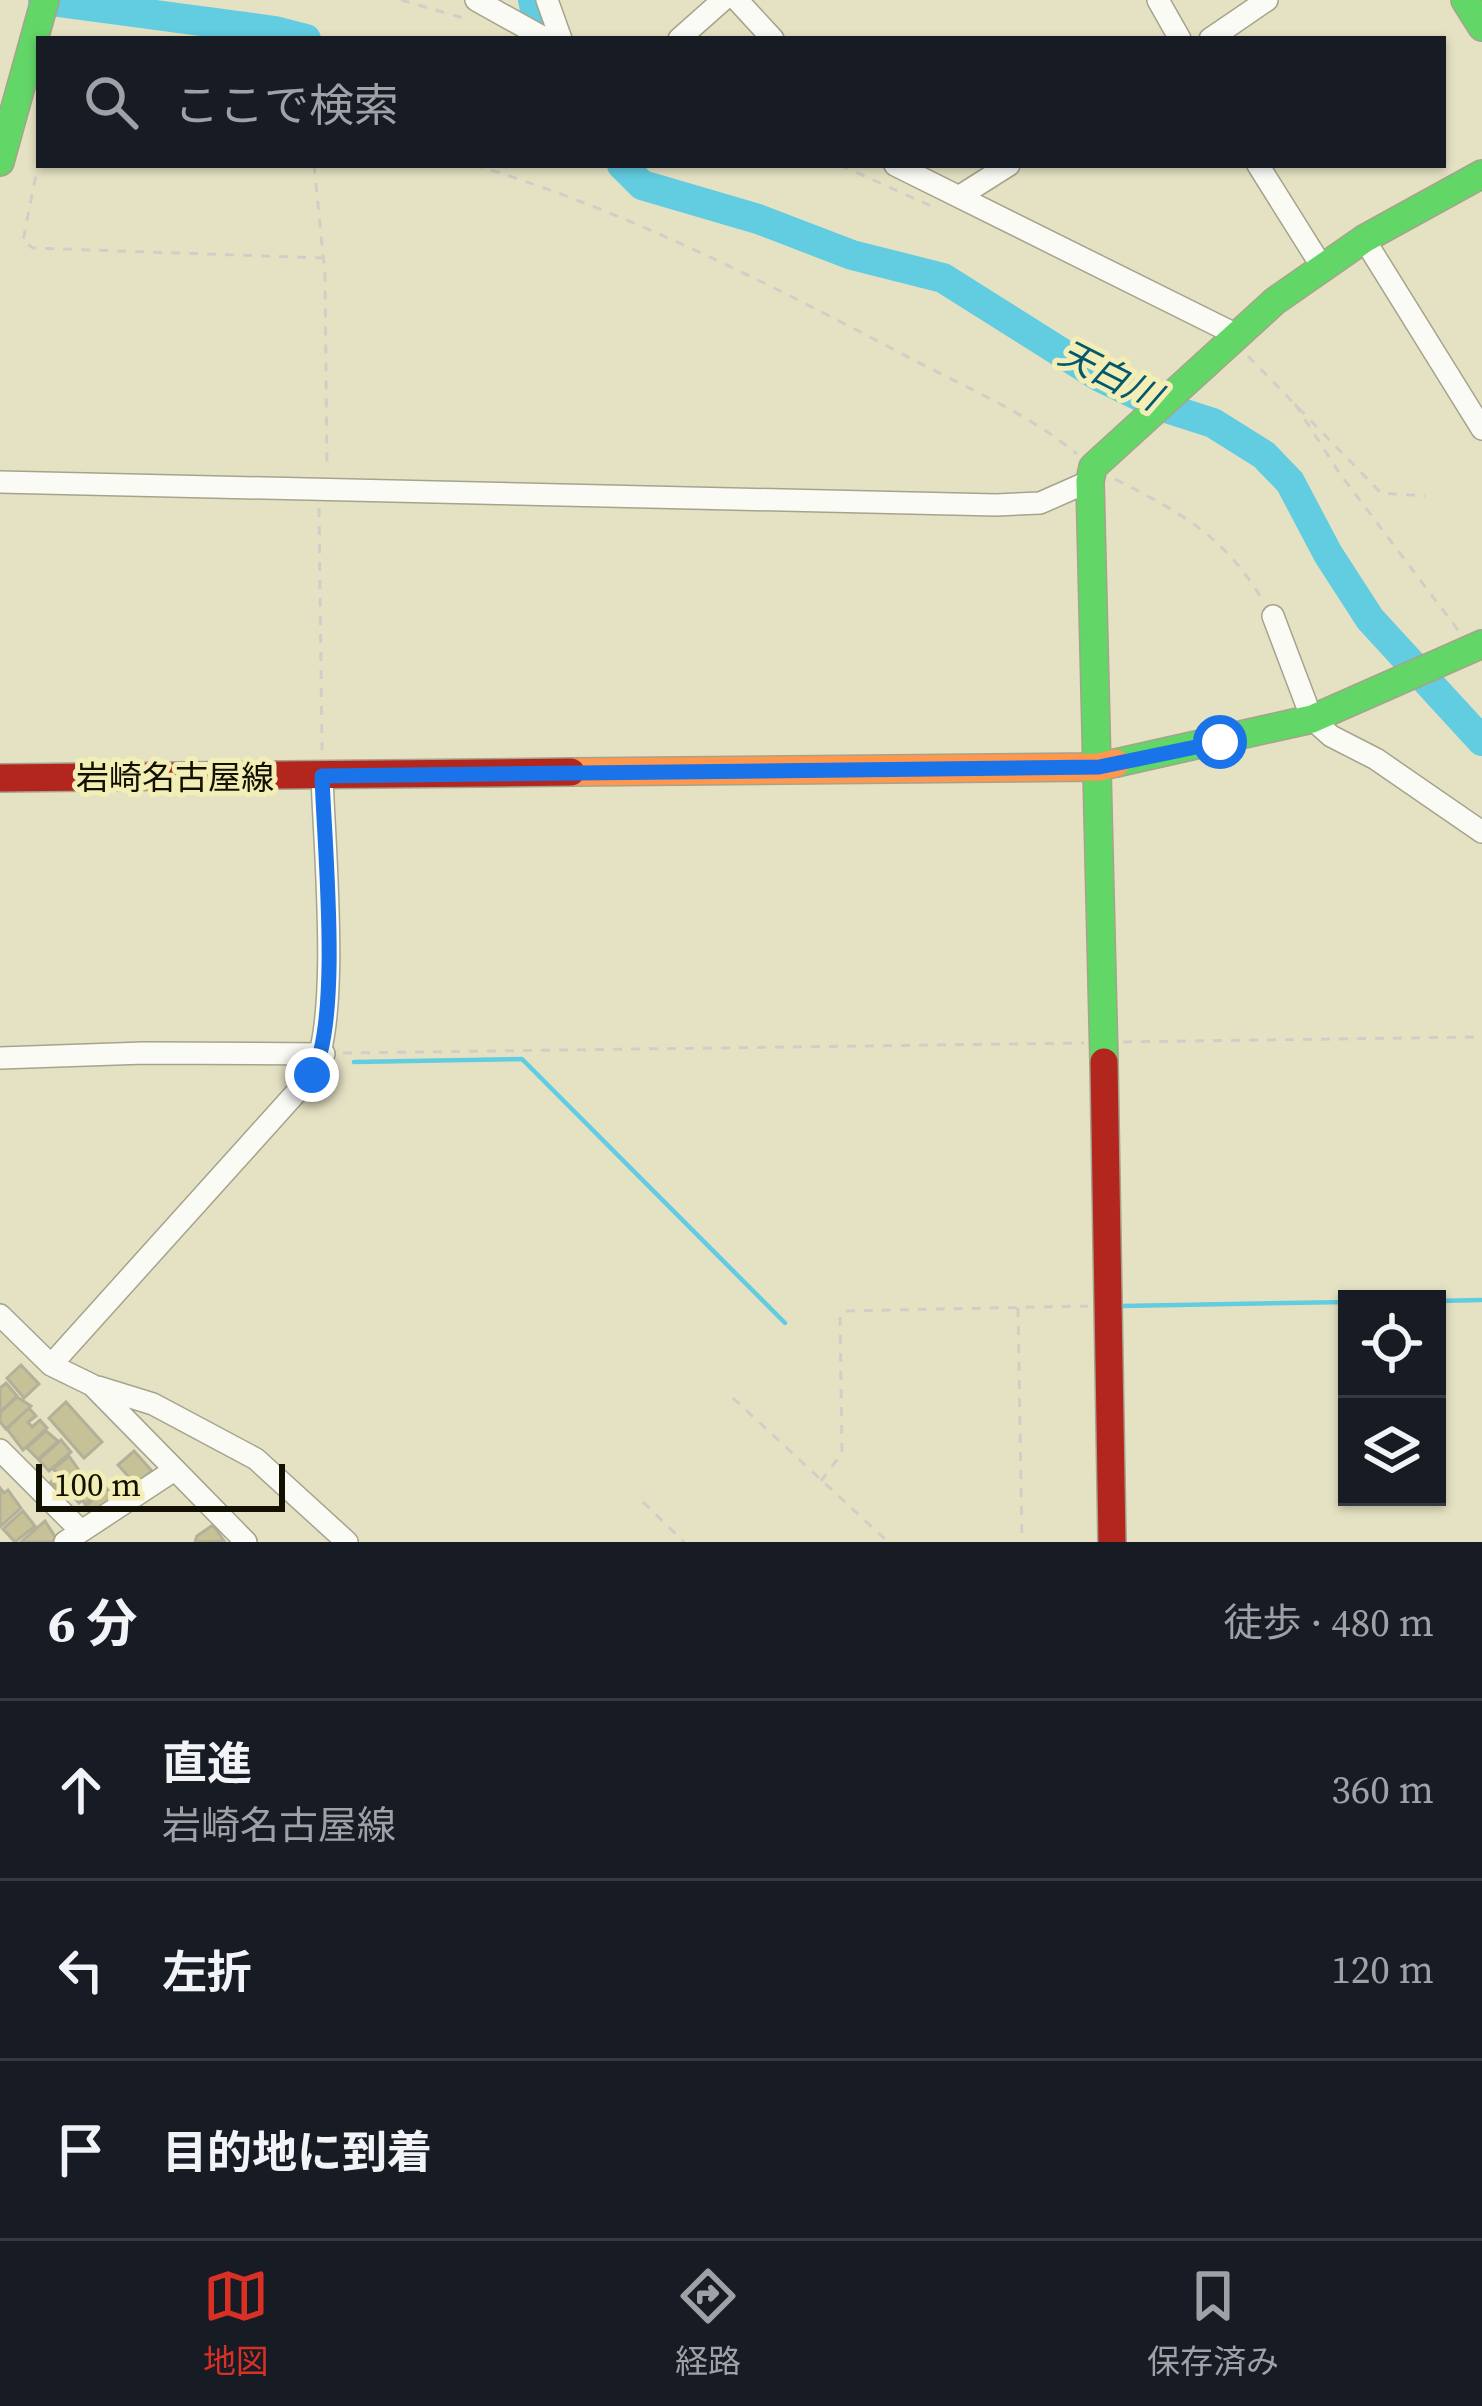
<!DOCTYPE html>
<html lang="ja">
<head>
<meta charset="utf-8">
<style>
	body { margin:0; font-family:"Source Serif 4","Noto Sans JP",serif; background:#20242c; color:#f1f3f6 }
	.controls { position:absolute; right:36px; bottom:36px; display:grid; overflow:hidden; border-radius:0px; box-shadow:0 3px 9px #0004 }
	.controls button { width:108px; height:108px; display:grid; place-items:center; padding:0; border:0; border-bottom:3px solid #363941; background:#171b24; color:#f1f3f6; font:60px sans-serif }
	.scale { position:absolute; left:36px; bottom:30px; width:249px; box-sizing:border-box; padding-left:12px; border:6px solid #121000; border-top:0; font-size:33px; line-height:42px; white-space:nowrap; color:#121000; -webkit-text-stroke:9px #f3edb6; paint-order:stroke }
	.stop { position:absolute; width:36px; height:36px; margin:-27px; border:9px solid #1a73e8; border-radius:50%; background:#fff }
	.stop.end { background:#1a73e8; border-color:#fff; box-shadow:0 3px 12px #0008 }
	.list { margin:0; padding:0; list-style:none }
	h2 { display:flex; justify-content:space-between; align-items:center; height:156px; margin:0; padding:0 48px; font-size:51px }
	h2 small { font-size:39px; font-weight:400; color:#9ea1a6 }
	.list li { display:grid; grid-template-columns:78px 1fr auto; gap:36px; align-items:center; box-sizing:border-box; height:180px; padding:0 48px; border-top:3px solid #363941 }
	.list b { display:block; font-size:45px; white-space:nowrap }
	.list p { margin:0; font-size:39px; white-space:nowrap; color:#9ea1a6 }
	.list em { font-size:39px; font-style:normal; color:#9ea1a6 }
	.icon { flex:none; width:66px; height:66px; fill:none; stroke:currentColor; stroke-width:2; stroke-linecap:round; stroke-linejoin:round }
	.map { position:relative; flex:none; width:1482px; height:1542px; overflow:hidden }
	.search { position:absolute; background:#171b24; box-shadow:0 3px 9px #0004; left:36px; right:36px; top:36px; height:132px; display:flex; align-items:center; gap:30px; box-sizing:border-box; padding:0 42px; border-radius:0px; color:#9ea1a6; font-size:45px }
	.sheet { height:696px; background:#171b24 }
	nav { display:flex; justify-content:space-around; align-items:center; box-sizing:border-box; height:168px; border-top:3px solid #363941; background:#171b24; font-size:33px; color:#9ea1a6 }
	nav a { display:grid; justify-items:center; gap:6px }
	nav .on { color:#d93025 }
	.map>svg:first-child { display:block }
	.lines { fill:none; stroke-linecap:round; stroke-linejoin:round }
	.stream { stroke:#62cce0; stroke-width:4.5 }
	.river { stroke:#62cce0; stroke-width:30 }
	.building { fill:#c6c196; stroke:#b3b099; stroke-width:3 }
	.street-casing { stroke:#a6a38c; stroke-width:24 }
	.fast-casing { stroke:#a6a38c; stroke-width:30 }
	.slow-casing { stroke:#a6a38c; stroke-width:30 }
	.jam-casing { stroke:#a6a38c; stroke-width:30 }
	.path { stroke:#d0cfc7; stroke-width:3; stroke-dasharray:9 9; stroke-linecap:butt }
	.street { stroke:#fbfbf6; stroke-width:21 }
	.fast { stroke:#63d668; stroke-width:27 }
	.slow { stroke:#ff974d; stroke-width:27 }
	.jam { stroke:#b3261e; stroke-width:27 }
	.route { stroke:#1a73e8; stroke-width:15 }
	.labels { text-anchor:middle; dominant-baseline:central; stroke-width:10; stroke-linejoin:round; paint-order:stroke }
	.street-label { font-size:33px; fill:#121000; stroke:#f3edb6 }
	.water-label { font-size:36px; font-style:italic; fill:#03586e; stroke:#f3edb6 }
</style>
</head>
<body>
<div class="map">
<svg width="1482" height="1542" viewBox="0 0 1482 1542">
	<rect width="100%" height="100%" fill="#e5e2c4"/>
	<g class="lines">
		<path class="stream" d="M354,1062l168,-3 263,264
			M1437,1301l45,-1
			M1122,1306l225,-4"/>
		<path class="river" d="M43,0l232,31 31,8
			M533,0l8,39
			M622,165l20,20 116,34 94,36 91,23 157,99 60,29 53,17 51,32 26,27 38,72 42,65 112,122"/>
	</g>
	<path class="building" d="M21,1365l18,19 -15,14 -17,-20z
		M6,1383l11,13 -17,16v-24z
		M17,1397l14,9 -25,23 -6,-7v-9z
		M66,1402l36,40 -18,16 -35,-40z
		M29,1408l7,8 -8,6 4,5 8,-7 7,8 -24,22 -16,-21z
		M46,1431l12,10 -20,18 -11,-11z
		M61,1440l10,12 -22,19 -10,-11z
		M134,1451l18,20 -16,14 -18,-20z
		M69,1456l16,23 -19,17 -15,-14 8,-7 -6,-6z
		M94,1476l10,11 -19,17 -3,-4 -3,3 -6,-7z
		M0,1488l4,5 4,-3 13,18 -21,19z
		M106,1488l9,12 -22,16 -8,-9z
		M23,1511l12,15 -20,16 -12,-13z
		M45,1521l11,17 -4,4h-31z
		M213,1525l11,16 -29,1 2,-6z"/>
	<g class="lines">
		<g class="street-casing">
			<path id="street" d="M476,0l70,39
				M547,0l14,39
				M737,0l36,39
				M1158,0l22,39
				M679,39l44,-39
				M1210,39l57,-39
				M895,165l344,171
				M1258,165l64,102
				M960,196l49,-31
				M1364,239l118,190
				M0,482l996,23 44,-2 50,-22
				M1273,616l39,103 19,17 45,23 106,73
				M0,1058l144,-5 180,1
				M0,1315l51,50 41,20 154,157
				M51,1365l261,-290c29,-54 12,-230 10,-299
				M98,1387l55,17 103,55 91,83
				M0,1450l81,81
				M65,1542l108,-71"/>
		</g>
		<g class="fast-casing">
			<path id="fast" d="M1465,0l17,27
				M0,162l45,-162
				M1116,763l196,-44 170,-75
				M1104,1062l-14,-581 3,-14 182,-166 89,-62 118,-65"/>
		</g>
		<g class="slow-casing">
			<path id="slow" d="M571,772l528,-5 17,-4"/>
		</g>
		<g class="jam-casing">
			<path id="jam" d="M0,778l571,-6
				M1104,1062l8,480"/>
		</g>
		<path class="path" d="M401,0l69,20
			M39,159l-16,82 10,7 291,10
			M314,165l11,109 2,195
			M474,165c152,45 297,120 436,193 55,29 119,56 167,96
			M840,165l91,41
			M1248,356l133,137 44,3
			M1295,404l45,70 118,156
			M1115,479c66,34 107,55 147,120
			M319,508l3,242
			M1123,1042l359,-5
			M343,1053l741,-10
			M1018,1308l4,234
			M733,1398l155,144
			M821,1481l21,-28 -2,-136 4,-6 244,-5
			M643,1502l41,40"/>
		<use href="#street" class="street"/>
		<use href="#fast" class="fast"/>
		<use href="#slow" class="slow"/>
		<use href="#jam" class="jam"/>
	</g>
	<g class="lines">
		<path class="route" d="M312,1075c30,-54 12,-231 10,-299l777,-9 121,-25"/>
	</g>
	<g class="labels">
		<g class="street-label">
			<text x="175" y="777">岩崎名古屋線</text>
		</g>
		<g class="water-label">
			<text transform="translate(1110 375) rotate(27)">天白川</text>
		</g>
	</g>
</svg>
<div class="controls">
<button><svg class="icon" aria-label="locate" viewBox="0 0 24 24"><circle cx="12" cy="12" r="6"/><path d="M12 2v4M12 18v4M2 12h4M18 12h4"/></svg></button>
<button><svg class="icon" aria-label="layers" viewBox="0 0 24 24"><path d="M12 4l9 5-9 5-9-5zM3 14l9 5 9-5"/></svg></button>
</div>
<div class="scale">100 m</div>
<div class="stop" style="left:1220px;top:742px"></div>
<div class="stop end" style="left:312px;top:1075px"></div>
<div class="search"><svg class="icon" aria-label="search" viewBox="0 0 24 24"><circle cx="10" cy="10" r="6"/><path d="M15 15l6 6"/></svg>ここで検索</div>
</div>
<section class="sheet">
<h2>6 分<small>徒歩 · 480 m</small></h2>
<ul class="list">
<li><svg class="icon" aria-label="ahead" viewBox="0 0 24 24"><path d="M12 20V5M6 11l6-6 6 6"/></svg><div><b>直進</b><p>岩崎名古屋線</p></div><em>360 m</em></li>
<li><svg class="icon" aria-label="left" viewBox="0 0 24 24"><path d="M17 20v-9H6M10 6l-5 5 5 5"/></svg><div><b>左折</b></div><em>120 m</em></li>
<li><svg class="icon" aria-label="arrive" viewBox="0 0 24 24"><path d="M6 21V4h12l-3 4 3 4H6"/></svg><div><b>目的地に到着</b></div></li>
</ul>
</section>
<nav>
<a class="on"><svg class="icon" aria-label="map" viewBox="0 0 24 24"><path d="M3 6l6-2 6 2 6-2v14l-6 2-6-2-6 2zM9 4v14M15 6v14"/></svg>地図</a>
<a><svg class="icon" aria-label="directions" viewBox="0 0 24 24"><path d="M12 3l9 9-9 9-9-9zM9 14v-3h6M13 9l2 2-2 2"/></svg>経路</a>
<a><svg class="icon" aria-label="saved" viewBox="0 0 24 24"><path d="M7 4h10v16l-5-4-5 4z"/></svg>保存済み</a>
</nav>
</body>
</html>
